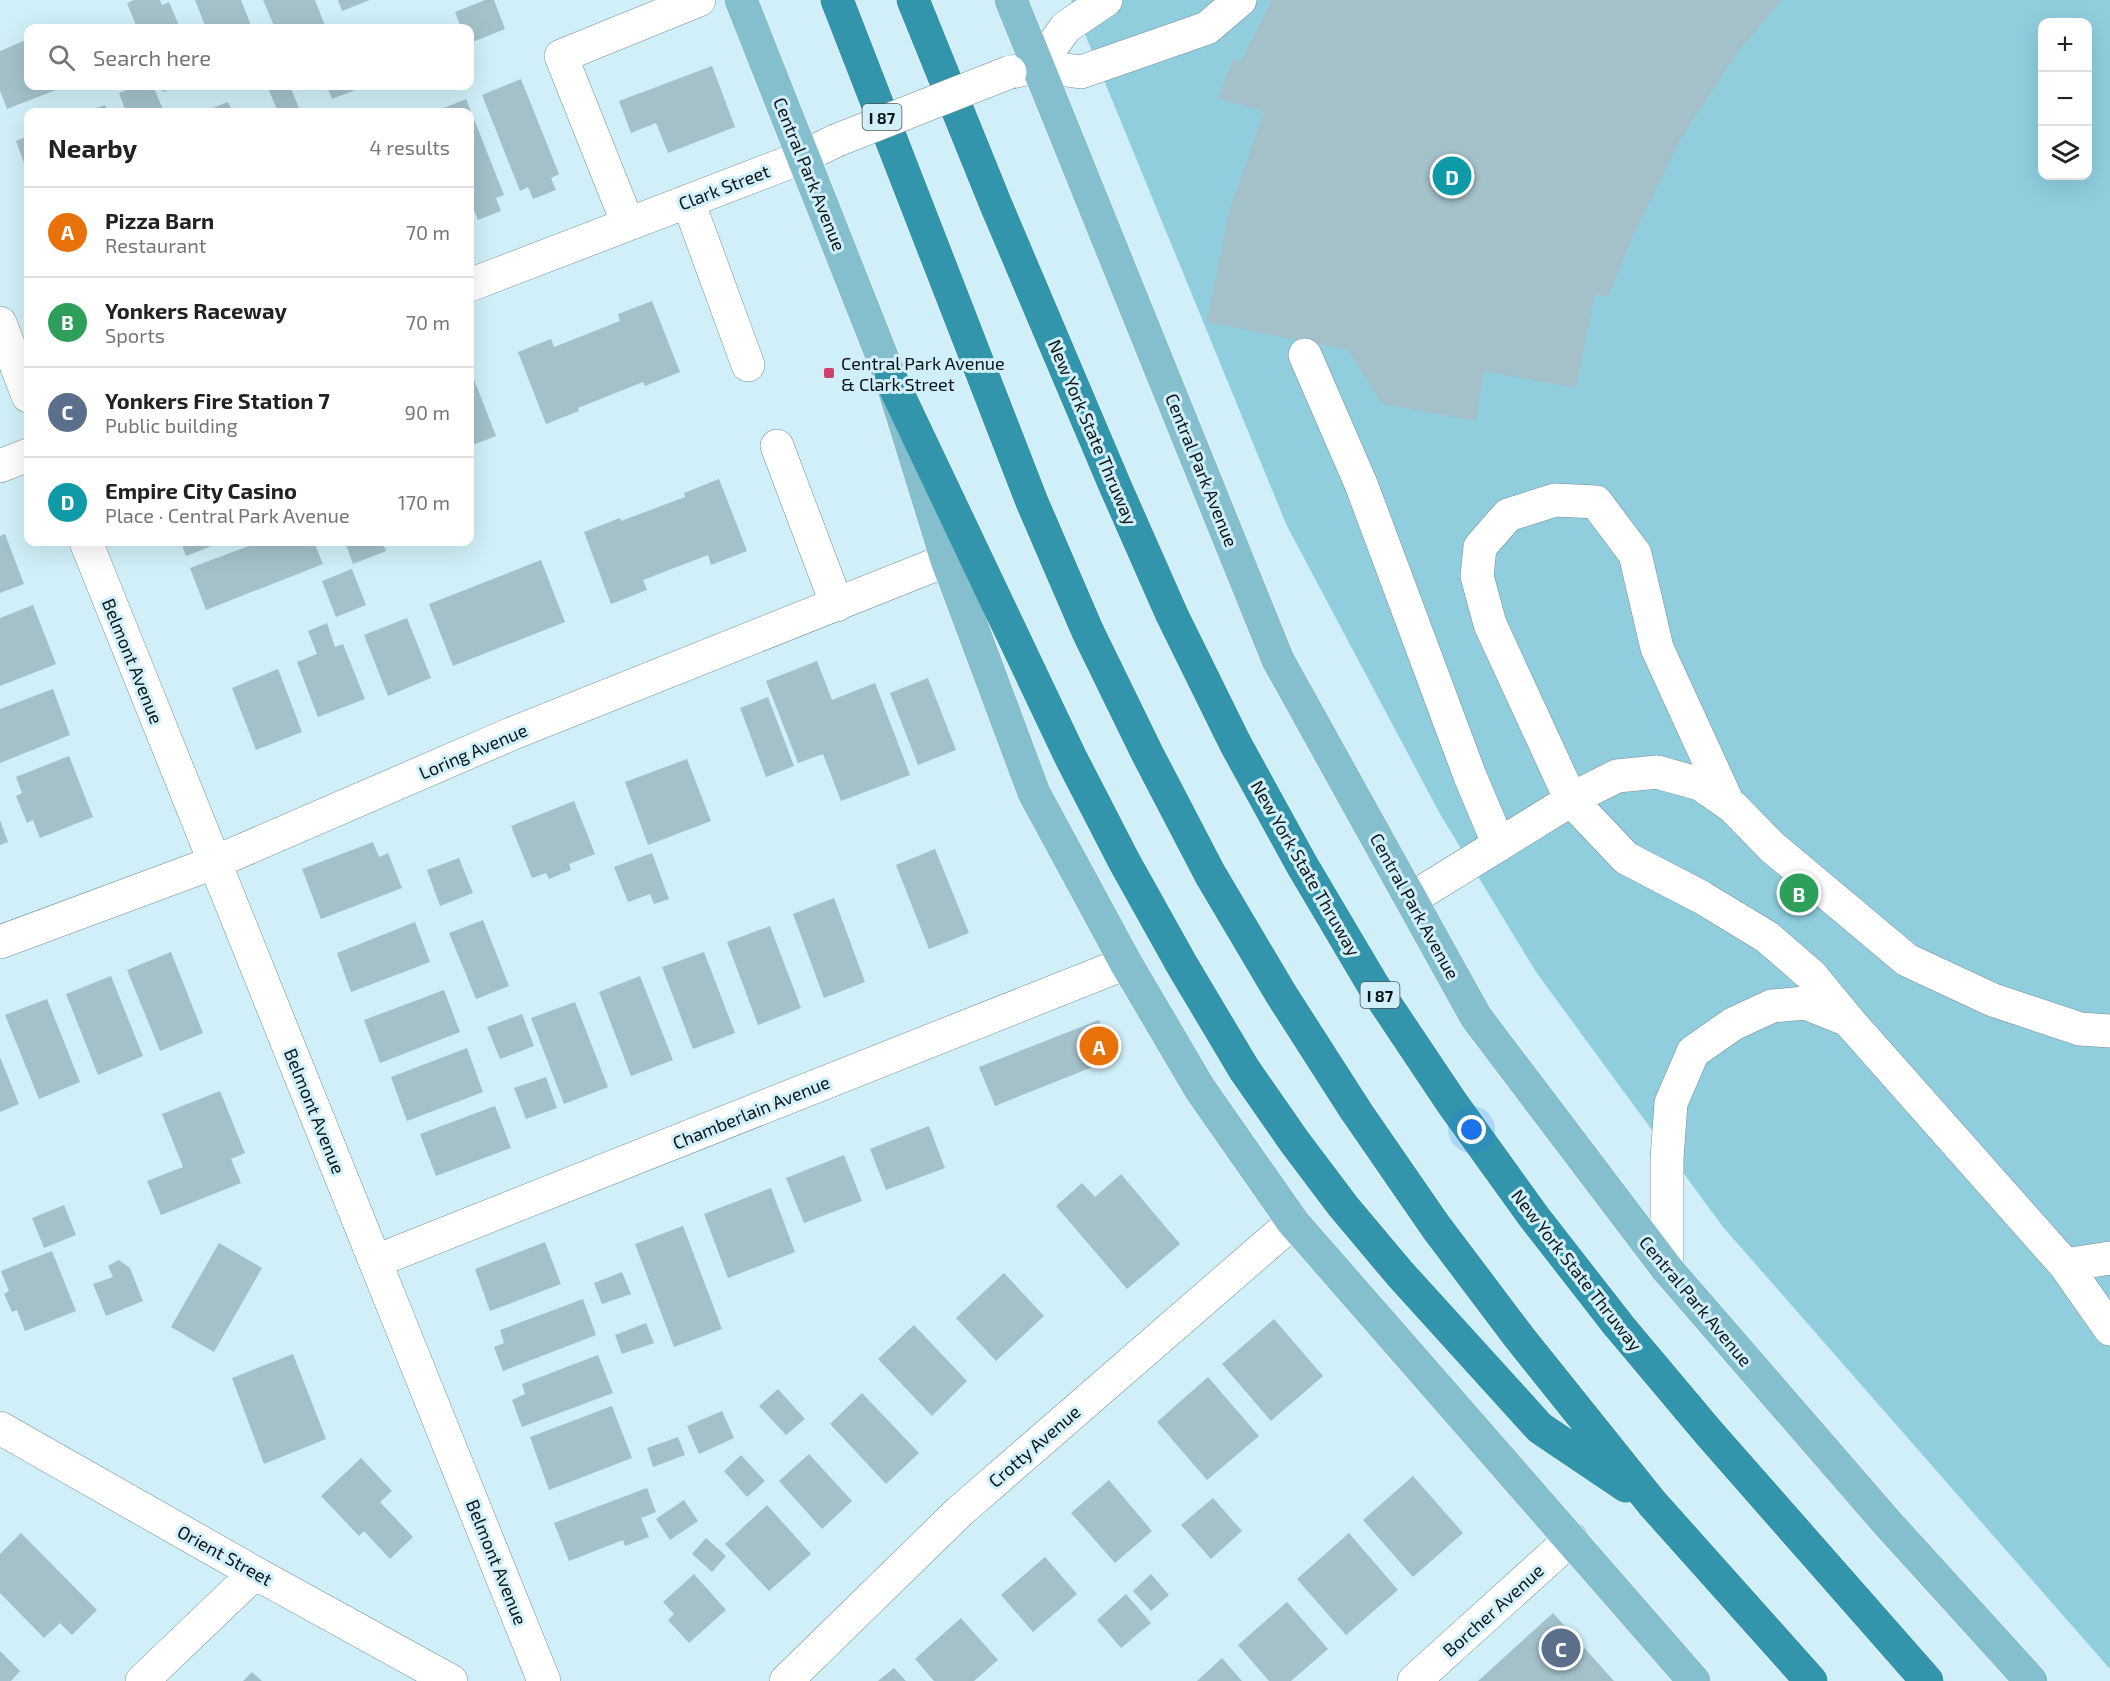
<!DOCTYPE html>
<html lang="en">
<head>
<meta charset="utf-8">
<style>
	body { margin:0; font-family:"Exo 2",sans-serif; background:#f2f2f2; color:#222 }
	.controls { position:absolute; right:18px; top:18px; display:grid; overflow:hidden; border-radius:12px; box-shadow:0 6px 24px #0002 }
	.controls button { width:54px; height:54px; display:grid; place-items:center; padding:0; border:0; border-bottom:2px solid #e0e0e0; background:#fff; color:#222; font:30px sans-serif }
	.you { position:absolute; left:1472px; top:1130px; width:21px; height:21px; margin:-15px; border:4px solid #fff; border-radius:50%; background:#1a73e8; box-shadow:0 0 0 9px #1a73e833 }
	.badge { display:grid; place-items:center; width:39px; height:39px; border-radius:50%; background:#cd406c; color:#fff; font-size:20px; font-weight:700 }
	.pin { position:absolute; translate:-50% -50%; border:3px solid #fff; box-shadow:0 2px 6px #0006 }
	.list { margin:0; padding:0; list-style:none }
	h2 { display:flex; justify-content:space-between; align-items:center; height:78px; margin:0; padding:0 24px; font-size:26px }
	h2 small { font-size:20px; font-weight:400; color:#767676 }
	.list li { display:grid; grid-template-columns:39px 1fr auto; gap:18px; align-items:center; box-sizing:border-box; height:90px; padding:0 24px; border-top:2px solid #e0e0e0 }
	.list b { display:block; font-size:22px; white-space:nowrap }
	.list p { margin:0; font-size:20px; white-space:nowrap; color:#767676 }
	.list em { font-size:20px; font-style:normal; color:#767676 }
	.icon { flex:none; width:33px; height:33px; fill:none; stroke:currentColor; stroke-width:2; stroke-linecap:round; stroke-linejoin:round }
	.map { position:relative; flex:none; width:2110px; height:1681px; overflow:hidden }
	.search { position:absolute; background:#fff; box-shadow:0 6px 24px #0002; left:24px; top:24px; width:450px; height:66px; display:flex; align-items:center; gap:15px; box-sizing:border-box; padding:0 21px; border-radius:12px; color:#767676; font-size:22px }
	.panel { position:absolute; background:#fff; box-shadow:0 6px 24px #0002; left:24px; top:108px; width:450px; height:438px; border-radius:12px }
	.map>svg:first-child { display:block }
	.green { fill:#90cede; fill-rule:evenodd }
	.building { fill:#a4c1c9 }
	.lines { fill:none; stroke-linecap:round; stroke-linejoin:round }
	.minor-casing { stroke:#738f96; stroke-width:34 }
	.major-casing { stroke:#fff; stroke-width:34 }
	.highway-casing { stroke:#fff; stroke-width:34 }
	.minor { stroke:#fff; stroke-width:33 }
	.major { stroke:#85bfcd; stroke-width:33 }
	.highway { stroke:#3395ab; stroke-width:33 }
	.minor-bridge-casing { stroke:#738f96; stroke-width:34; stroke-linecap:butt }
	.minor-bridge { stroke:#fff; stroke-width:33 }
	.poi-dot { fill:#cd406c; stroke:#d1eff8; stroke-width:2 }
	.labels { text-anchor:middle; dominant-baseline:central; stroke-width:6; stroke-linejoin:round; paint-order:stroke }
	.shield { fill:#d1eff8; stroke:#46565b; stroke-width:1.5 }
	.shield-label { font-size:16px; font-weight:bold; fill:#0a1518 }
	.street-label { font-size:18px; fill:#0a1518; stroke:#d1eff8 }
	.poi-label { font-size:18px; fill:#0a1518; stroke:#d1eff8; text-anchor:start }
</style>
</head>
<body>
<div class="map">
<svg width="2110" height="1681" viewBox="0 0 2110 1681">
	<rect width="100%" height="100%" fill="#d1eff8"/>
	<path class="green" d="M1071,0h1039v1669l-387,-442 -187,-255 -96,-158 -153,-288zM2042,22h46v154h-46z"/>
	<path class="building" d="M134,0h26l2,5 7,-3 11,26h-43l-10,-25z
		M195,0h46l11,28h-46z
		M263,0h52l11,28h-51z
		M338,0h32l-28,11z
		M485,0h9l11,29 -35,14v-15h-9l-6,-16z
		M1272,0h510l-44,52 -58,88 -46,94 -26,63 -13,-3 -19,94 -92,-17 -8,50 -94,-17 -34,-54 -141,-28 22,-111 35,-99 -46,-14 15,-39 7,3z
		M28,39v47h38l-59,23 -7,-18v-40z
		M712,66l23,61 -67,26 -12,-30 -25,10 -12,-32z
		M521,79l38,95 -8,4 5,12 -23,9 -5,-12 -8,4 -38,-96z
		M138,86h15l11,26h-38l-7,-19z
		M160,86h19l-16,6z
		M267,86h23l9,22 -12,4h-9z
		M327,86h39l-34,13z
		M466,99l38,96 -8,3 5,13 -23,9 -5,-12 -3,1v-97h-36z
		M228,102l5,10h-31z
		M105,105l3,7h-21z
		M28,136v38l-12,-33z
		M652,301l28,71 -35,14 -2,-4 -65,26 1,3 -33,13 -28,-72 33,-13 3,8 66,-26 -2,-7z
		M470,369l26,67 -26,10z
		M719,479l28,72 -36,14 -3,-10 -65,25 4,10 -36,14 -27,-72 36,-14 1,3 64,-24 -1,-4z
		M5,534l19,50 -24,9v-57z
		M181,542h41l-36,14z
		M259,542h55l9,22 -117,46 -16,-42z
		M345,542h37l4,9 -33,13z
		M541,560l24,62 -112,44 -24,-62z
		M352,569l14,36 -30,12 -14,-36z
		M33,605l23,59 -56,22v-68z
		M407,618l24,60 -43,18 -24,-61z
		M327,623l8,24 8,-3 22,55 -47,18 -21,-55 20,-8 -9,-23z
		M817,661l15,39 43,-17 35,92 -69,26 -18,-47 -25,9 -32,-82z
		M278,669l24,63 -46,18 -24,-62z
		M928,678l28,72 -38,15 -28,-72z
		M53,689l17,46 -70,28v-54z
		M768,697l26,69 -28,11 -26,-69z
		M69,756l24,61 -53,21 -7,-18 -6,3 -11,-27 6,-3 -6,-16z
		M687,759l24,62 -63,24 -23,-63z
		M574,801l21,53 -26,10 2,6 -22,9 -3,-6 -14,5 -21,-52z
		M0,820l8,22 -8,3z
		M373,842l6,15 9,-4 14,35 -81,31 -19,-50z
		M935,849l34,84 -40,16 -33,-84z
		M652,853l17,46 -15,5 -4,-10 -22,8 -14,-35z
		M459,858l14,35 -33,13 -13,-36z
		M834,898l31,84 -41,16 -31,-84z
		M483,920l26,66 -33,13 -27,-66z
		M415,922l15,40 -79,30 -14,-39z
		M770,926l31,82 -43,17 -31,-83z
		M171,952l32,81 -43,18 -33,-81z
		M704,952l31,81 -42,16 -31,-82z
		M111,976l32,80 -45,19 -32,-81z
		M640,976l33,84 -42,16 -32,-84z
		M444,990l16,42 -80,31 -16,-43z
		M47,999l33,83 -41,17 -34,-84z
		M575,1002l33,85 -44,17 -33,-86z
		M522,1014l12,32 -34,13 -13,-32z
		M1099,1020l16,38 -120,48 -16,-39z
		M467,1048l16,44 -76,29 -16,-44z
		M0,1057l19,47 -19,8z
		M546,1077l11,31 -31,11 -12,-31z
		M220,1091l25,62 -14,6 10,24 -80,32 -14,-34 36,-14 -21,-53z
		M495,1106l16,42 -75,28 -16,-42z
		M929,1126l16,42 -59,22 -16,-41z
		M844,1155l18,46 -58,22 -18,-45z
		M1121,1174l59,70 -53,45 -71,-83 26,-23 13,14z
		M771,1188l24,64 -67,26 -24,-64z
		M64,1205l12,30 -32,13 -12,-30z
		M683,1226l39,103 -48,18 -39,-103z
		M545,1242l16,42 -71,27 -15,-42z
		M219,1243l43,25 -48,84 -43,-25z
		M52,1251l24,60 -51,20 -8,-21 -5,2 -8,-18 5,-3 -8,-20z
		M119,1260l11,8 13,33 -37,15 -13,-32 20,-7 -5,-11z
		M622,1272l9,22 -29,10 -8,-21z
		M1004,1273l40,43 -48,45 -40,-43z
		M583,1299l13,36 -93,36 -9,-24 10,-4 -4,-13z
		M1274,1319l49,57 -52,45 -49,-57z
		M646,1323l8,20 -32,11 -7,-19z
		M914,1325l53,56 -35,35 -54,-57z
		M293,1354l33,85 -62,25 -32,-86z
		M598,1355l15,38 -91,34 -10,-27 13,-6 -3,-10z
		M1208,1377l51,59 -52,44 -50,-58z
		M778,1389l27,30 -19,16 -27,-29z
		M862,1393l57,60 -33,31 -56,-60z
		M612,1406l20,52 -83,32 -19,-53z
		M722,1411l12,27 -35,16 -12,-28z
		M678,1437l7,18 -32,12 -6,-19z
		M809,1454l43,47 -30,28 -43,-48z
		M741,1455l24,26 -18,16 -23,-26z
		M361,1458l31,33 -12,11 33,35 -23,22 -26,-28 -5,5 -38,-40z
		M1413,1476l50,57 -50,44 -50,-57z
		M1109,1480l43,51 -37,32 -44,-50z
		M647,1488l9,24 -15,6 8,19 -24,9 -2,-6 -54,21 -15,-38z
		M1213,1498l29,33 -31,28 -30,-34z
		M684,1500l14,21 -28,19 -14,-21z
		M767,1505l44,49 -42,37 -44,-47z
		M21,1533l76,77 -25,25 -12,-12 -16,15 -44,-45v-39z
		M1349,1533l49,57 -52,45 -49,-56z
		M706,1538l20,18 -14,16 -20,-18z
		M1045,1557l32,37 -44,38 -32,-37z
		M694,1574l32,36 -37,33 -21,-23 6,-6 -11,-12z
		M1151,1574l18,21 -18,16 -18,-20z
		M1126,1594l25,29 -30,25 -24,-28z
		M1287,1602l41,47 -37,32h-22l-31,-36z
		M1553,1613l61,68h-136z
		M961,1618l37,42 -24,21h-40l-19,-22z
		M0,1651l20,20 -9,10h-11z
		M1222,1658l20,23h-45z
		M894,1668l12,13h-28z
		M252,1672l10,9h-19z"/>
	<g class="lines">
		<g class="minor-casing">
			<path id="minor" d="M1038,66l28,-39 40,-27
				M1012,72l26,-6 43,6 126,-44 33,-28
				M688,201l60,164
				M628,224l-67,-168 138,-56
				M470,285l333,-128 32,-16
				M0,323l28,73
				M1305,355l56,129 109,292 29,69
				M777,446l60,159
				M0,466l28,-11
				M86,542c150,380 306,759 458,1139
				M1728,803l-71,-155 -22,-94 -39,-52 -41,-2 -47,15 -28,32 -3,29 13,48 81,176 55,58 75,39 66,40 45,39 36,44
				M1411,899l168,-104 38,-19 40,-4 43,12 33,23 39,40 135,113 86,40 87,29 30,2
				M0,942l213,-79 298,-129 436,-174
				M376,1261l750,-298
				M2065,1265l45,-7
				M1667,1269v-111l4,-55 22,-51 40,-28 39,-18 33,-3 43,17 217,245 45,64
				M0,1428l255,145 196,108
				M142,1681l113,-108
				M786,1681l173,-169 334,-290
				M1414,1681l157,-142"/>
		</g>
		<g class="major-casing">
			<path id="major" d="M741,0l150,379 56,181 87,233 92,170 74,126 93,133 401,459
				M1011,0l267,660 198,357 191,252 223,257 141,155"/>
		</g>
		<g class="highway-casing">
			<path id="highway" d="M837,0l195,502 56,130 59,121 63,121 71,120 75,117 80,116 83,110 133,166 159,178
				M913,0l83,205 120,283 56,127 63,128 67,122 71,120 79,118 82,114 85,109 90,107 218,248
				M891,379l180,379 53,103 58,104 62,104 50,72 49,65 58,69 139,153 86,58"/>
		</g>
		<use href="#minor" class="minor"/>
		<use href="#major" class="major"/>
		<use href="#highway" class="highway"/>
		<g class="minor-bridge-casing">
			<path id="minor-bridge" d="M835,141l175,-69"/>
		</g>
		<use href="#minor-bridge" class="minor-bridge"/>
	</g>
	<rect class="poi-dot" x="823" y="367" width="12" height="12" rx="3"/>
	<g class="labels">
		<g class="shield">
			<rect x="862.5" y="104" width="39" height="26" rx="4.5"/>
			<rect x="1360.5" y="982" width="39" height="26" rx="4.5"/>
		</g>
		<g class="shield-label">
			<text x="882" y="117">I 87</text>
			<text x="1380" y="995">I 87</text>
		</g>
		<g class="street-label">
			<text transform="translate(810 174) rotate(68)">Central Park Avenue</text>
			<text transform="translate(724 187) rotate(-21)">Clark Street</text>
			<text transform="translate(1093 432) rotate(67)">New York State Thruway</text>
			<text transform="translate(1202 470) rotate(68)">Central Park Avenue</text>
			<text transform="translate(133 661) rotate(68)">Belmont Avenue</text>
			<text transform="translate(473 751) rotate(-23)">Loring Avenue</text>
			<text transform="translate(1306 868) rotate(60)">New York State Thruway</text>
			<text transform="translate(1415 906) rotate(61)">Central Park Avenue</text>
			<text transform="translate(315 1111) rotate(68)">Belmont Avenue</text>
			<text transform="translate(751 1112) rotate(-22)">Chamberlain Avenue</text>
			<text transform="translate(1577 1270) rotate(52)">New York State Thruway</text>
			<text transform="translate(1696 1301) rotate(50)">Central Park Avenue</text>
			<text transform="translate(1034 1446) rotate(-41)">Crotty Avenue</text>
			<text transform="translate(225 1555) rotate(29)">Orient Street</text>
			<text transform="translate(497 1562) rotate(68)">Belmont Avenue</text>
			<text transform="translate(1493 1610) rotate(-42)">Borcher Avenue</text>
		</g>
		<g class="poi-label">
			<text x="841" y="363">Central Park Avenue<tspan x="841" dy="21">&amp; Clark Street</tspan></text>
		</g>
	</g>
</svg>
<div class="controls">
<button>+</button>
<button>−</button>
<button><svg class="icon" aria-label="layers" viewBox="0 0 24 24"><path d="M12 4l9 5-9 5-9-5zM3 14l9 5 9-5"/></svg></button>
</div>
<div class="you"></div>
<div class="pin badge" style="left:1099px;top:1046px;background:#e8710a">A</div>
<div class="pin badge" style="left:1799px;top:893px;background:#2e9e5b">B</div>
<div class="pin badge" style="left:1561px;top:1648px;background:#5c6f8a">C</div>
<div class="pin badge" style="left:1452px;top:176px;background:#0f9aa8">D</div>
<div class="search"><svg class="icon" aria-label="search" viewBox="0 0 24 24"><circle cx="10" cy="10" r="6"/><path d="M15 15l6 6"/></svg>Search here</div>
<section class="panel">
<h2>Nearby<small>4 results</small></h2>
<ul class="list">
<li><span class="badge" style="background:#e8710a">A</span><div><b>Pizza Barn</b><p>Restaurant</p></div><em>70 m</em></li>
<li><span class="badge" style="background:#2e9e5b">B</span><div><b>Yonkers Raceway</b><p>Sports</p></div><em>70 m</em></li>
<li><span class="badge" style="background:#5c6f8a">C</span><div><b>Yonkers Fire Station 7</b><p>Public building</p></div><em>90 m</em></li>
<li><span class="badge" style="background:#0f9aa8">D</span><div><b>Empire City Casino</b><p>Place · Central Park Avenue</p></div><em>170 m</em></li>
</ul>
</section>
</div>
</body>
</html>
